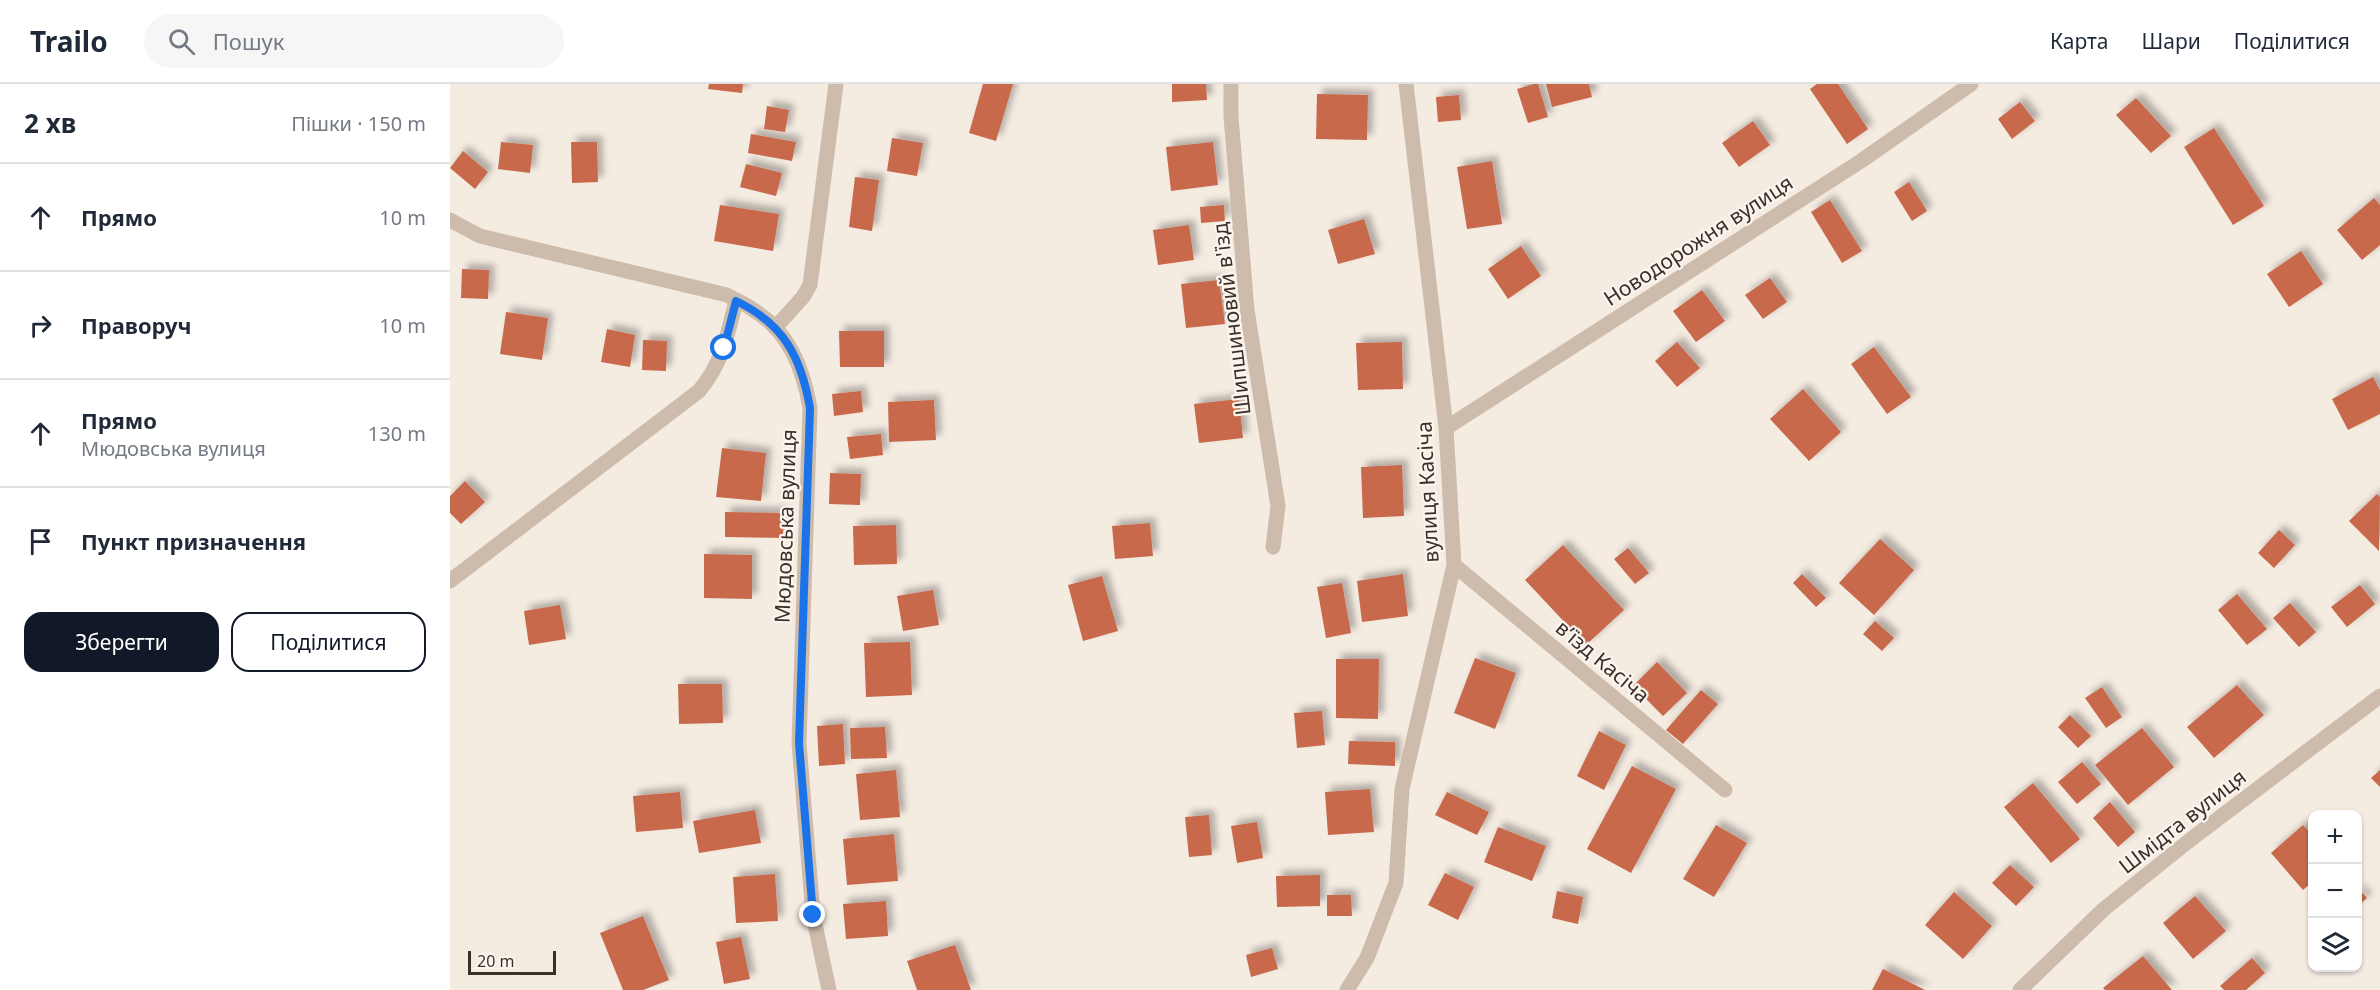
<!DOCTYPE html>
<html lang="uk">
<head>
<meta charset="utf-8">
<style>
	body { margin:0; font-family:"Noto Sans",sans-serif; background:#f6f6f7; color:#1f2937 }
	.controls { position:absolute; right:18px; bottom:18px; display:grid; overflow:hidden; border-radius:12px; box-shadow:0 2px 4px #0004 }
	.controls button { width:54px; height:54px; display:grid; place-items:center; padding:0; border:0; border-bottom:2px solid #e0e1e3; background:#fff; color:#1f2937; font:30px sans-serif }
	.scale { position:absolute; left:18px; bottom:15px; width:88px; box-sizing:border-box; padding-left:6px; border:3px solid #3b302b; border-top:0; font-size:16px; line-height:21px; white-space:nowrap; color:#3b302b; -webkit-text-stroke:4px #fbf5ee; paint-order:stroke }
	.stop { position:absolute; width:18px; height:18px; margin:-14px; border:4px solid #1a73e8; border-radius:50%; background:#fff }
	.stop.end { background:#1a73e8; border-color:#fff; box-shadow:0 2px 6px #0008 }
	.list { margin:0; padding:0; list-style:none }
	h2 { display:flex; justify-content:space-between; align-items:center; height:78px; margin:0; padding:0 24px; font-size:26px }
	h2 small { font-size:20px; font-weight:400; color:#747a83 }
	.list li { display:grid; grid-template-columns:39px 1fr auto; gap:18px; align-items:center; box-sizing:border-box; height:108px; padding:0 24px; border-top:2px solid #e0e1e3 }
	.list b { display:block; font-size:22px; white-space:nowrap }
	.list p { margin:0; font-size:20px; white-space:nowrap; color:#747a83 }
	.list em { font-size:20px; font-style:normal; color:#747a83 }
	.actions { display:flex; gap:12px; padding:18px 24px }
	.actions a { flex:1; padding:14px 0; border:2px solid #111827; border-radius:18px; text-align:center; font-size:21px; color:#111827 }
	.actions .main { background:#111827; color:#fff }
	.icon { flex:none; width:33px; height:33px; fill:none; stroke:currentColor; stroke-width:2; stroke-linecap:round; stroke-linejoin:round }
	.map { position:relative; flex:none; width:1930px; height:906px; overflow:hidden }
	header { display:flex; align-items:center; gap:36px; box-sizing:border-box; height:84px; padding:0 30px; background:#fff; border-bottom:2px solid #e0e1e3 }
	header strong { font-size:28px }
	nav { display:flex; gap:33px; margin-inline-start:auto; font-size:21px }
	.search { width:420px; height:54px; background:#f6f6f7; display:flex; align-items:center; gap:15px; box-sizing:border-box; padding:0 21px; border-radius:33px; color:#747a83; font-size:22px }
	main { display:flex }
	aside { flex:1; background:#fff }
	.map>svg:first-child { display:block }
	.building { fill:#c8694b; filter:url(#shadow) }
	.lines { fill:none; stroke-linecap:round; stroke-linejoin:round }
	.minor { stroke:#cdbbac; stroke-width:15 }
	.route { stroke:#1a73e8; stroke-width:8 }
	.labels { text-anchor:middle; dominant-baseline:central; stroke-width:4.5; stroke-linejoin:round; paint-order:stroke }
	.street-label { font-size:21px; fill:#3b302b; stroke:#fbf5ee }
</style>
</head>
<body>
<header>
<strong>Trailo</strong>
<div class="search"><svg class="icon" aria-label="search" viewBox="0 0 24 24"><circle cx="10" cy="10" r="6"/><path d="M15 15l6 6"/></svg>Пошук</div>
<nav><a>Карта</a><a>Шари</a><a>Поділитися</a></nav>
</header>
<main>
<aside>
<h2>2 хв<small>Пішки · 150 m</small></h2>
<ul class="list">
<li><svg class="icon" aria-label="ahead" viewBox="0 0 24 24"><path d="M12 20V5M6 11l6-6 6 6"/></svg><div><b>Прямо</b></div><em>10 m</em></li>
<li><svg class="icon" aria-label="right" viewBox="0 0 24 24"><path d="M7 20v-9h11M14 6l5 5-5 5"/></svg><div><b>Праворуч</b></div><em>10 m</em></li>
<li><svg class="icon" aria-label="ahead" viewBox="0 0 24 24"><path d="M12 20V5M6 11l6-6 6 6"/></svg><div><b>Прямо</b><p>Мюдовська вулиця</p></div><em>130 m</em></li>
<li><svg class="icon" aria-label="arrive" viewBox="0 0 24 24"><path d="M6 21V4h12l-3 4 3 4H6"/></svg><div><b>Пункт призначення</b></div></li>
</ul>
<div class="actions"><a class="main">Зберегти</a><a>Поділитися</a></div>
</aside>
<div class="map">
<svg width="1930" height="906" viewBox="0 0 1930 906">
	<defs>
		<filter id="shadow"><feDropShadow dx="5.5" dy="-5.5" stdDeviation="3" flood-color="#0004"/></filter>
	</defs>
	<rect width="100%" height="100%" fill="#f4ebe1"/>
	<path class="building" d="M259,0h34l-1,9 -34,-4z
		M533,0h30l-17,57 -27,-8z
		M722,0h34l1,16 -35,2z
		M1084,0h4l10,33 -20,6 -11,-34z
		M1096,0h43l3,13 -40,10z
		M1367,0h21l30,45 -21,15 -37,-55z
		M867,10l51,1 -1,45 -51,-1z
		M1009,11l2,25 -23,2 -2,-25z
		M1686,14l35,38 -20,17 -35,-38z
		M1570,18l15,19 -23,18 -14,-20z
		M317,22l22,4 -4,22 -21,-3z
		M1303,37l17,24 -31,22 -17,-24z
		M1764,44l50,78 -31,19 -49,-78z
		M301,50l45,8 -4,19 -44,-8z
		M442,54l31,5 -6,33 -30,-5z
		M51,58l32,3 -3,28 -32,-4z
		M121,58h26l1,40 -26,1z
		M763,58l5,43 -47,6 -5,-44z
		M13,67l25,21 -13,17 -25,-21z
		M1042,77l10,63 -35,5 -10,-62z
		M296,80l36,9 -6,23 -36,-9z
		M405,93l24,3 -7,51 -23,-4z
		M1459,98l18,29 -15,10 -18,-29z
		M1924,114l6,7v40l-18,15 -25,-30z
		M1380,116l32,51 -20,12 -31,-51z
		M270,121l59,9 -6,37 -59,-10z
		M774,121l1,16 -24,2 -1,-16z
		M914,135l11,35 -37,10 -10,-34z
		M739,141l5,35 -36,5 -5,-35z
		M1071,162l20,30 -33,23 -20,-30z
		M1851,167l22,33 -34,23 -22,-33z
		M12,185l27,1 -1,29 -27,-1z
		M1320,194l17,24 -24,17 -18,-24z
		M769,196l6,44 -39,4 -5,-44z
		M1252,206l23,31 -29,21 -23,-31z
		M56,228l42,6 -6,42 -42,-6z
		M157,245l28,6 -5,32 -29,-5z
		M389,247h45v36h-44z
		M193,256l24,1 -1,30 -24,-1z
		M952,258l1,47 -45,1 -2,-47z
		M1227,258l23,26 -23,19 -22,-26z
		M1424,263l37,50 -24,17 -36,-50z
		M1923,293l7,13v24l-32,16 -16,-31z
		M1353,305l38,43 -32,29 -39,-42z
		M411,307l2,21 -29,4 -2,-22z
		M789,315l4,39 -44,5 -5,-39z
		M484,316l2,40 -47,2 -1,-40z
		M431,350l2,21 -33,4 -3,-22z
		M272,364l44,5 -5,48 -45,-4z
		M952,381l2,51 -41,2 -2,-51z
		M380,389l31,1 -1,31 -31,-1z
		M15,397l20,21 -24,22 -11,-11v-17z
		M1927,410l3,3 -1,54 -30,-30z
		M275,428l58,1v25l-58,-1z
		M700,439l3,33 -38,3 -3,-33z
		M446,441l1,39 -43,1 -1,-39z
		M1829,446l16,15 -21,23 -16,-15z
		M1430,455l34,31 -40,45 -35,-32z
		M1113,461l61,65 -38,35 -61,-65z
		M1178,464l21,25 -14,11 -21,-25z
		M254,470l48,1v44l-48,-1z
		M953,490l5,42 -46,6 -5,-41z
		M1352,490l24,24 -10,9 -23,-24z
		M652,492l16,55 -35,10 -15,-56z
		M892,499l9,50 -25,5 -9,-51z
		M1910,501l15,19 -28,23 -16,-20z
		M483,506l6,35 -36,6 -6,-35z
		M1787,510l30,35 -20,16 -29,-35z
		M1840,519l26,29 -17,15 -26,-29z
		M110,521l6,34 -37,6 -5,-34z
		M1425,537l19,17 -12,13 -19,-17z
		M460,558l2,53 -46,2 -2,-54z
		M1025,574l41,15 -21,56 -41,-16z
		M886,575h43l-1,60 -42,-1z
		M1207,578l30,31 -24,23 -30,-30z
		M228,600h44l1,39 -44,1z
		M1787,601l27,30 -50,43 -27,-31z
		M1652,603l20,30 -16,11 -21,-30z
		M1251,606l17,14 -35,40 -17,-14z
		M872,627l3,34 -28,3 -3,-35z
		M1620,631l21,21 -13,12 -20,-21z
		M393,640l2,40 -26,2 -2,-40z
		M435,643l2,31 -36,1 -1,-31z
		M1692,644l32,39 -46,38 -33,-40z
		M1149,647l27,14 -22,45 -27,-14z
		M899,657l46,1v24l-47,-2z
		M1632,678l19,22 -24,20 -19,-22z
		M1182,682l44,23 -45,84 -44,-24z
		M446,686l4,47 -40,3 -4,-46z
		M1930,686v17l-9,-9z
		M1583,699l47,56 -29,24 -47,-56z
		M920,705l4,43 -46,3 -3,-43z
		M230,708l3,36 -47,4 -3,-36z
		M997,708l42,20 -12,23 -42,-20z
		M1660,718l25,30 -17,15 -25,-29z
		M305,726l6,33 -62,10 -6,-32z
		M759,731l3,40 -23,2 -4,-40z
		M807,738l6,36 -26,5 -6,-37z
		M1266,741l31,18 -33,54 -31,-18z
		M1853,741l9,10v47l-9,8 -32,-37z
		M1048,743l48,19 -14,35 -48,-19z
		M444,750l4,47 -51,4 -4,-46z
		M1560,781l24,22 -18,19 -24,-23z
		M995,789l29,14 -16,33 -30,-15z
		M325,790l3,47 -42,2 -3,-46z
		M870,791v31l-43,1 -1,-31z
		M1908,804l9,10 -9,8z
		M1107,807l26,6 -5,27 -26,-6z
		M1504,808l38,34 -29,33 -38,-34z
		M877,811h24l1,21h-25z
		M1745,812l31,35 -33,28 -30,-36z
		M436,817l2,35 -42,3 -3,-35z
		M193,832l26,64 -26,10h-20l-23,-57z
		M291,853l9,42 -26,5 -8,-42z
		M505,861l16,45h-54l-10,-29z
		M822,864l6,21 -27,8 -5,-22z
		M1693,872l29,34h-67l-2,-2z
		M1802,874l13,15 -19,17h-22l-4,-4z
		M1433,885l42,21h-53z"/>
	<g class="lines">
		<path class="minor" d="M781,0v33l16,193 31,196 -5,41
			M0,136l30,16 247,59c8,5 17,8 25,14 37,22 51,59 58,99l-11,335 14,172 16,75
			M325,244l28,-31 7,-12 26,-201
			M996,344l415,-267 110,-77
			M1004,481l271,225
			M0,497l249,-190c24,-29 28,-55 37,-90
			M897,906l20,-32 29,-75 6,-94 52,-224 -8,-137 -40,-344
			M1570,906l84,-81 86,-69 190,-144"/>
	</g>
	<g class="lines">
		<path class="route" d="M274,264l12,-47c48,23 65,56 74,107l-11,335 14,172"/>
	</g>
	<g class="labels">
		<g class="street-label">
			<text transform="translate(1248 156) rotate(-33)">Новодорожня вулиця</text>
			<text transform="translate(781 235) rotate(-97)">Шипшиновий в'їзд</text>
			<text transform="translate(977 408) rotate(-93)">вулиця Касіча</text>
			<text transform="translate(335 442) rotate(-88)">Мюдовська вулиця</text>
			<text transform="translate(1153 577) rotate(40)">в’їзд Касіча</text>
			<text transform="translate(1732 737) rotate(-38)">Шмідта вулиця</text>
		</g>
	</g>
</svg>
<div class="controls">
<button>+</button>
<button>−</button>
<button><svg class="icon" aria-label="layers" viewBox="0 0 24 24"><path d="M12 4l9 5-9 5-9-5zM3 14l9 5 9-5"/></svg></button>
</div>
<div class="scale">20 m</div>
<div class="stop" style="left:274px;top:264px"></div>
<div class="stop end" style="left:363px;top:831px"></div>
</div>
</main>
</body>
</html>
